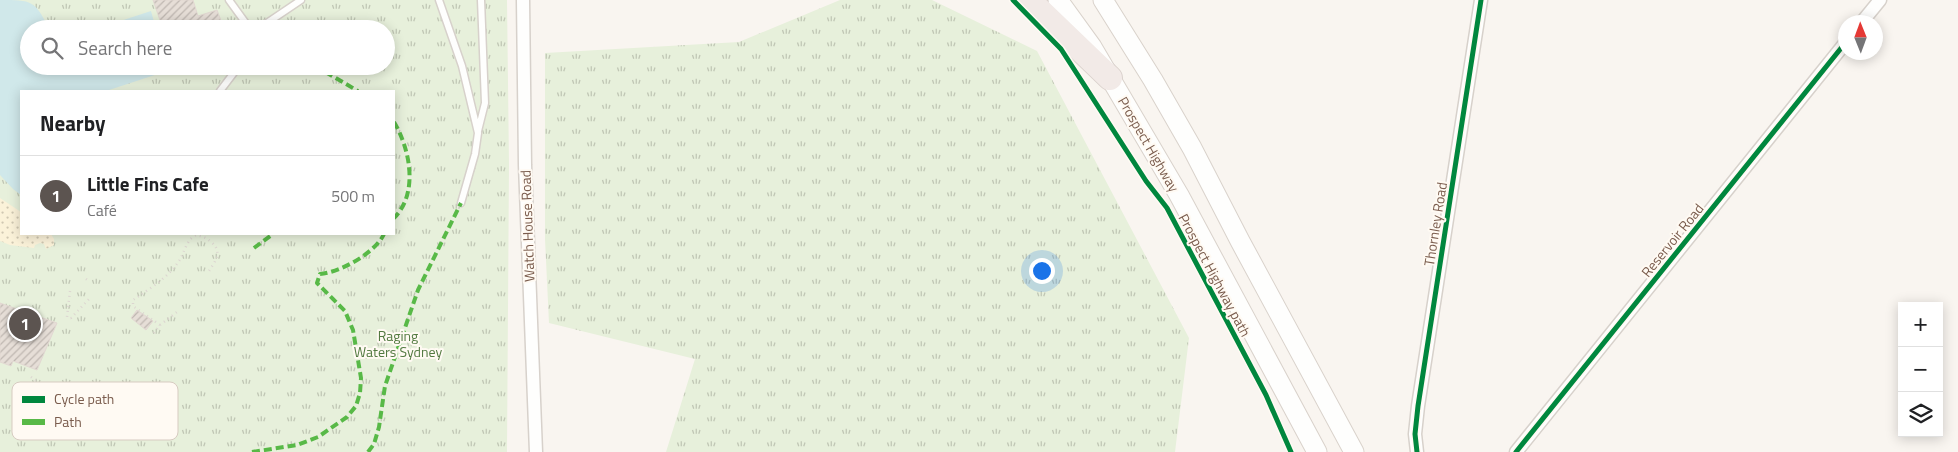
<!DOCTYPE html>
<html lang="en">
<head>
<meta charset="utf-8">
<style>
	body { margin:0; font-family:"Titillium Web",sans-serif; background:#f6f6f6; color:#202124 }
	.controls { position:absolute; right:15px; bottom:15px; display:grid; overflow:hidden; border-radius:0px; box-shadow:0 2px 12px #0003 }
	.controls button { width:45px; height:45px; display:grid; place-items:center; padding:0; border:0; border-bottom:1px solid #e0e0e0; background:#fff; color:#202124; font:25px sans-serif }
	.compass { position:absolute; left:1838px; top:15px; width:45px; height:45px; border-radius:50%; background:#fff; box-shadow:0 2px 12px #0003; rotate:359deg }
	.you { position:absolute; left:1041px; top:270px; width:18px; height:18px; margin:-12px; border:4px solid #fff; border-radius:50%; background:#1a73e8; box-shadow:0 0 0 8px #1a73e833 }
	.badge { display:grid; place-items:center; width:32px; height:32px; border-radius:50%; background:#5c5450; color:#fff; font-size:16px; font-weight:700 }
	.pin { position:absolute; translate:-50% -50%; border:2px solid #fff; box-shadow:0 1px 5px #0006 }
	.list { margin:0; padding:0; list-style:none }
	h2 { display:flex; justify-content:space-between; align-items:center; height:65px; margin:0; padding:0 20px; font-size:21px }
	h2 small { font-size:16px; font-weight:400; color:#757577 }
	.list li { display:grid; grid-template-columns:32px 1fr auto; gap:15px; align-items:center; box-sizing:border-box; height:80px; padding:0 20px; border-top:1px solid #e0e0e0 }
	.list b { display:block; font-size:19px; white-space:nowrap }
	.list p { margin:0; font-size:16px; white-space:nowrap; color:#757577 }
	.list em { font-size:16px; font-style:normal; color:#757577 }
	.icon { flex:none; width:28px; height:28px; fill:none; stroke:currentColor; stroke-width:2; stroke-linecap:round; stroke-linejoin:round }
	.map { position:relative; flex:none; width:1958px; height:452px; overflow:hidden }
	.search { position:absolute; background:#fff; box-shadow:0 2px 12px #0003; left:20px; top:20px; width:375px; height:55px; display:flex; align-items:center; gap:12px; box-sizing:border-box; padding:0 18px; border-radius:28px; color:#757577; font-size:19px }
	.panel { position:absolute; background:#fff; box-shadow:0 2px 12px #0003; left:20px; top:90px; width:375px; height:145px; border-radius:0px }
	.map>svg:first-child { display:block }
	.grass { fill:url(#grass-tufts); fill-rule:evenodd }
	.sand { fill:url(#sand-dots) }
	.water { fill:#d0e8ea }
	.building { fill:url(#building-hatch); stroke:#e2d8d2 }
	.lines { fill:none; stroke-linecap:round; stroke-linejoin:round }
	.lane-casing { stroke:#d7d1cb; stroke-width:9 }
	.street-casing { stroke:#d7d1cb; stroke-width:15 }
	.secondary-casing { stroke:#d9d2cb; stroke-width:21 }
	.highway-casing { stroke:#dad1cc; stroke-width:26 }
	.path { stroke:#dcd5d0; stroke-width:2.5; stroke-dasharray:1 4; stroke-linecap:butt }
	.lane { stroke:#fefefd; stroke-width:6 }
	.street { stroke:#fefefd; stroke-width:12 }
	.secondary { stroke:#fefefd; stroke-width:19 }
	.highway { stroke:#f2eae7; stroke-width:24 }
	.quiet { stroke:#58b947; stroke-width:4; stroke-dasharray:8 4; stroke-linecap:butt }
	.cycleway-casing { stroke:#fffaf3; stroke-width:8 }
	.cycleway { stroke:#00873e; stroke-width:5 }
	.labels { text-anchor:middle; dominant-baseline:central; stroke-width:4; stroke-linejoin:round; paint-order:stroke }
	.street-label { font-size:14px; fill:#7a5c4d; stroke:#fffaf3 }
	.park-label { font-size:14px; fill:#537a41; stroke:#fffaf3 }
	.key { fill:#fffaf3; stroke:#d7cbc1; stroke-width:1 }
	.key-label { font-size:14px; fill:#7a5c4d }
</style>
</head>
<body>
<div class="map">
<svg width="1958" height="452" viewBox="0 0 1958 452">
	<defs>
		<pattern id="grass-tufts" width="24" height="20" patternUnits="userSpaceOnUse" patternTransform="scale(1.25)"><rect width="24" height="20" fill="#e7f0db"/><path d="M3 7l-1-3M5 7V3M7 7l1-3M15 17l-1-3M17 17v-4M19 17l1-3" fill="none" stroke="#c0c6b4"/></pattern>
		<pattern id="sand-dots" width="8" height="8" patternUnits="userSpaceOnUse" patternTransform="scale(1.25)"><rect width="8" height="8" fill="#fbf2d9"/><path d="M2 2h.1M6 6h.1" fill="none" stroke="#d0c7b2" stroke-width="1.8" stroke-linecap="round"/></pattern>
		<pattern id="building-hatch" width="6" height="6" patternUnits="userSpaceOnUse" patternTransform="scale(1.25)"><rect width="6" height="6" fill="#e6ded7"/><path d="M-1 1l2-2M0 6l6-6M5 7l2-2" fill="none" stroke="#bfb7b1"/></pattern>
	</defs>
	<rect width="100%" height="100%" fill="#f9f5f0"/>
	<path class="grass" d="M0,0h507l2,165 -2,287h-507zM29,29h357v37h-357zM21,91h373v143h-373z
		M840,0h92l105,51 152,287 -14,114h-509l29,-93 -146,-36 -4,-84v-186l194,-11z"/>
	<path class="sand" d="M0,198l21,14v22h30l3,5v6l-8,4 -2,-5 -4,-1 -5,2 -1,3 -24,-3 -10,-4z"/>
	<path class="water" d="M0,0c32,0 35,0 49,29h-20v37h140l1,4 -64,21h-85v104l-8,-6 -13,-14z
		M151,11l5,18h-60z"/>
	<path class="building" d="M153,0h40l5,16 19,-6 7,19h-61z
		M0,303l57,20 -20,47 -24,-9 -2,5 -11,-4z
		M137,310l16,11 -7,9 -15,-12z"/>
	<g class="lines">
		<g class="lane-casing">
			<path id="lane" d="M229,0l21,29
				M439,0l23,66 16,67 -3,21 -14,49
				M258,29l43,-29
				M220,91l19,-25
				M478,131l7,-28 -4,-103"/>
		</g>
		<g class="street-casing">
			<path id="street" d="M523,0l2,165 11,287
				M1862,22l18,-22
				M1417,452l-2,-18 3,-28 63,-406
				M1516,452l330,-410"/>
		</g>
		<g class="secondary-casing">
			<path id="secondary" d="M1058,0l34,47 87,148 138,257
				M1103,0l50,80 39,68 48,93 114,211"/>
		</g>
		<g class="highway-casing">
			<path id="highway" d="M1029,0l81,78"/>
		</g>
		<path class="path" d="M86,279l4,3
			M70,291l-3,26 4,1 19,-20
			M160,325l-27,-19v-6c16,-11 35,-22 46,-39 6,-9 7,-21 17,-26 6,1 11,3 15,7 13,10 3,21 -4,32
			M154,333l6,-8 17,-13
			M31,377l8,6"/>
		<use href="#lane" class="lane"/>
		<use href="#street" class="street"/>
		<use href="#secondary" class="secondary"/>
		<use href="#highway" class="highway"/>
		<path class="quiet" d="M315,66l43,25
			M394,122c16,27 25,71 0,96
			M254,248l19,-14
			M252,452l45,-7 21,-8 29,-20 9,-11 4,-13 1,-15 -8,-48 -8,-19 -28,-28 3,-9c21,-2 55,-21 64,-40
			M368,452l6,-8 5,-17 6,-41 33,-96 43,-87"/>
		<g class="cycleway-casing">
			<path id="cycleway" d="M1013,0l48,49 85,132 21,27 99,187 25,57
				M1417,452l-2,-18 3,-28 63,-406
				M1516,452l330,-410"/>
		</g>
		<use href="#cycleway" class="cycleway"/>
	</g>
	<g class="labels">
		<g class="street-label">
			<text transform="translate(1149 144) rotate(60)">Prospect Highway</text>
			<text transform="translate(1435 224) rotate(-81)">Thornley Road</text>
			<text transform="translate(527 226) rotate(-92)">Watch House Road</text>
			<text transform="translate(1672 240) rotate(-51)">Reservoir Road</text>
			<text transform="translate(1215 275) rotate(62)">Prospect Highway path</text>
		</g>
		<g class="park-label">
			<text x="398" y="335">Raging<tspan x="398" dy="16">Waters Sydney</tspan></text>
		</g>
	</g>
	<rect x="12" y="382" width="166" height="58" rx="8" class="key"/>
	<rect x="22" y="396" width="23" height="7" fill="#00873e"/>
	<rect x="22" y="419" width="23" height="6" fill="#58b947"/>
	<g class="key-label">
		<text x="54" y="404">Cycle path</text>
		<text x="54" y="427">Path</text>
	</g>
</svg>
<div class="controls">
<button>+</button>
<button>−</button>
<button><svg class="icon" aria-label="layers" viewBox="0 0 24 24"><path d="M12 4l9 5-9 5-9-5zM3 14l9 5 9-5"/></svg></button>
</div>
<svg class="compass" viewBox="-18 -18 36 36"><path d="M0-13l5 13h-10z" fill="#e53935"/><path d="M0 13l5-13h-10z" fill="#757577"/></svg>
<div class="you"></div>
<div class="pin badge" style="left:25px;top:324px">1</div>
<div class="search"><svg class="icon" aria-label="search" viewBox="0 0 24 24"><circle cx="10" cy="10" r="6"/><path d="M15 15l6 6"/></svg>Search here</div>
<section class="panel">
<h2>Nearby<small></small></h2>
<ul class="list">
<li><span class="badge">1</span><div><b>Little Fins Cafe</b><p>Café</p></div><em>500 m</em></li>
</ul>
</section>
</div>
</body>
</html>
